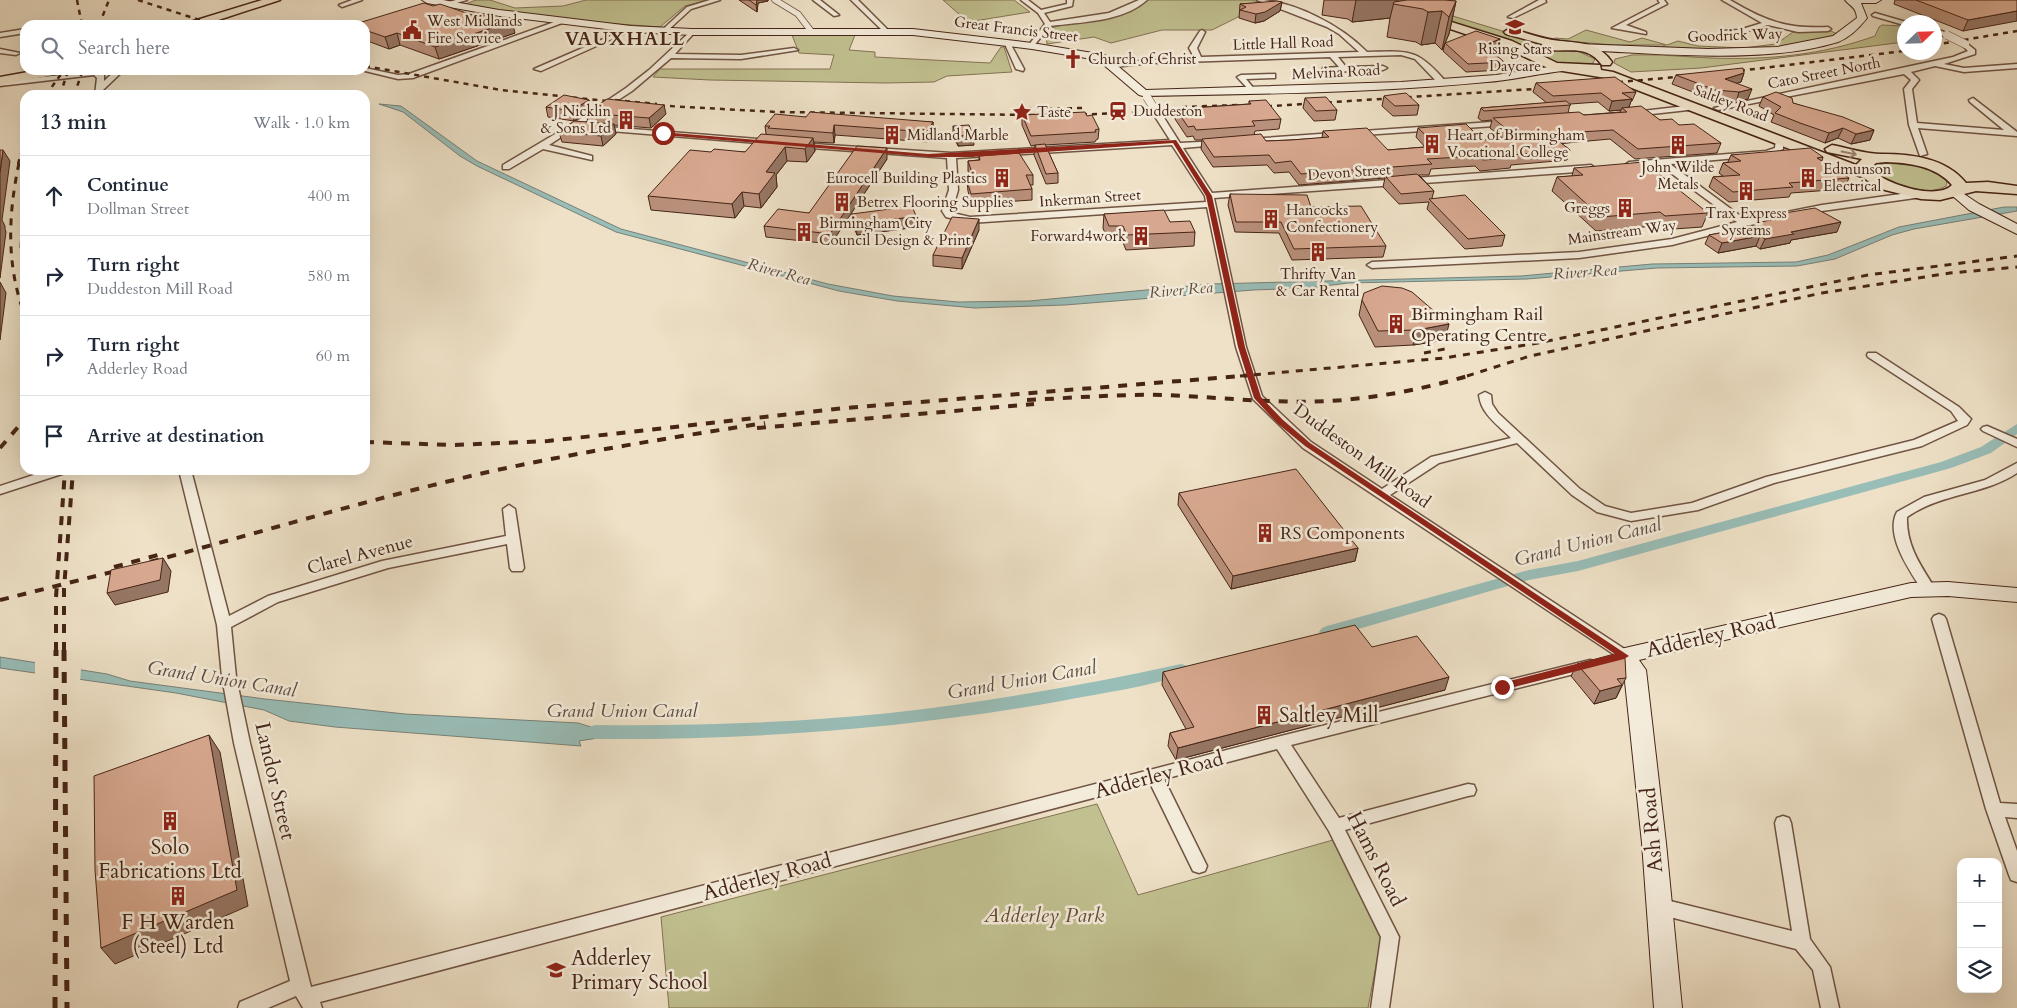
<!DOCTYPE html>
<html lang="en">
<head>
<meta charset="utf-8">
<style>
	body { margin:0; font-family:Cardo,serif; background:#f6f6f7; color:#1f2937 }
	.controls { position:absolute; right:15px; bottom:15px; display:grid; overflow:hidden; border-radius:10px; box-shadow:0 5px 20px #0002 }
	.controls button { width:45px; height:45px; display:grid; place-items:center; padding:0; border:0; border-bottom:1px solid #e0e1e3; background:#fff; color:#1f2937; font:25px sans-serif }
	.compass { position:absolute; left:1897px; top:15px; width:45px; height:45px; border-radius:50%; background:#fff; box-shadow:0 5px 20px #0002; rotate:67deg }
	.stop { position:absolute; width:15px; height:15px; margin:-11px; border:4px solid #8f2418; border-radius:50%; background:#fff }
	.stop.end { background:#8f2418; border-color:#fff; box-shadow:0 1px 5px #0008 }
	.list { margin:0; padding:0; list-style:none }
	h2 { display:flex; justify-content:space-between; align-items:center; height:65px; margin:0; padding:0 20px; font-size:21px }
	h2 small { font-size:16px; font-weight:400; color:#747a83 }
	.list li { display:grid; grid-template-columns:32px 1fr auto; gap:15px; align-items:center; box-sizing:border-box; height:80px; padding:0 20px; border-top:1px solid #e0e1e3 }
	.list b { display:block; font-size:19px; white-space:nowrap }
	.list p { margin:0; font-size:16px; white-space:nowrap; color:#747a83 }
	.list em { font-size:16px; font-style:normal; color:#747a83 }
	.icon { flex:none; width:28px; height:28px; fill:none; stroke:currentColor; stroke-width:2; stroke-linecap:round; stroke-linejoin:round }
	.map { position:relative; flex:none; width:2017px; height:1008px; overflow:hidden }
	.search { position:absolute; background:#fff; box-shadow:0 5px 20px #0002; left:20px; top:20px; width:350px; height:55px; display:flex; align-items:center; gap:12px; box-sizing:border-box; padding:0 18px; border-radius:15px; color:#747a83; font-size:19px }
	.panel { position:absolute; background:#fff; box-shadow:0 5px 20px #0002; left:20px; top:90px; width:350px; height:385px; border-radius:15px }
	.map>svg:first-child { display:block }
	.green { fill:#c1c090; stroke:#847254 }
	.water { fill:#99bdb7; stroke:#788077 }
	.pier { fill:#eee1c7 }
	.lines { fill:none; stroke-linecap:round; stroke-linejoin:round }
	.canal { fill:#99bdb7; fill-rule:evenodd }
	.pedestrian-casing { stroke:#705443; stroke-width:7 }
	.minor-casing { stroke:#705443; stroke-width:3 }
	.secondary-casing { stroke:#462517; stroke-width:2 }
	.primary-casing { stroke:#462517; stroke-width:3 }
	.trunk-casing { stroke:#462517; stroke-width:3 }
	.pedestrian { stroke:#f4ecdb; stroke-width:5.5 }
	.minor { fill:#f4ecdb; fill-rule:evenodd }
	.secondary { fill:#f4ecdb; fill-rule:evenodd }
	.primary { fill:#eee1c7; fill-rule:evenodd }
	.trunk { fill:#eee1c7; fill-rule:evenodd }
	.rail-far3 { stroke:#462517; stroke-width:2.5; stroke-dasharray:5 5; stroke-linecap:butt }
	.rail-far2 { stroke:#462517; stroke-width:3; stroke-dasharray:7 7; stroke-linecap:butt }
	.rail-far1 { stroke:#462517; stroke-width:4; stroke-dasharray:9 9; stroke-linecap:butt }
	.rail { stroke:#462517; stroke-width:5; stroke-dasharray:11 11; stroke-linecap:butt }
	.minor-bridge-casing { stroke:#705443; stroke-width:9; stroke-linecap:butt }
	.minor-bridge { stroke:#f4ecdb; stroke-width:8 }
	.wall { fill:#b9907b; stroke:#462517; fill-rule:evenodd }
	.shaded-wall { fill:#967664; stroke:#462517 }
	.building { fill:#d7a88f; stroke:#462517 }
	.oneway { stroke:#9a836f }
	.route { fill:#8f2418 }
	.labels { text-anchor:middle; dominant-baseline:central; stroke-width:5; stroke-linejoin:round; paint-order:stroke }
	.far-poi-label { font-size:15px; fill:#462517; stroke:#f4ecdb; text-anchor:start }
	.far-street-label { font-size:15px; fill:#462517; stroke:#f4ecdb }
	.far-water-label { font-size:16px; font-style:italic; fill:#5b4b3f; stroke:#f4ecdb }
	.poi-label { font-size:18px; fill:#462517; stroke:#f4ecdb; text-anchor:start }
	.street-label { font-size:18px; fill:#462517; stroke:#f4ecdb }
	.far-district-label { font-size:19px; font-weight:bold; letter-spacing:1px; fill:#462517; stroke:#f4ecdb }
	.water-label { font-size:19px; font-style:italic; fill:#5b4b3f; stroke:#f4ecdb }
	.near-street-label { font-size:21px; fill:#462517; stroke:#f4ecdb }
	.near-poi-label { font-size:21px; fill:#462517; stroke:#f4ecdb; text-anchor:start }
	.near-park-label { font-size:21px; font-style:italic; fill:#654c35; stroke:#f4ecdb }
</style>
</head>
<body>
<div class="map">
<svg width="2017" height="1008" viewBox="0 0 2017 1008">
	<rect width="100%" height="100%" fill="#eee1c7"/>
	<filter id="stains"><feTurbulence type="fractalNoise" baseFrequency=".004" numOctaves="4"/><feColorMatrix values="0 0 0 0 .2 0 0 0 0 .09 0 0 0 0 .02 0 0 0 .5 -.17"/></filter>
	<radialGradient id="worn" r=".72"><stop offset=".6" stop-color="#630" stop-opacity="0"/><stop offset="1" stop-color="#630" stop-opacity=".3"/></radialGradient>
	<path class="green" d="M476,0h14l25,8 48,-2 23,-6h122l-23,6 -25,21 -122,-9 -75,-13z
		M943,0h71l16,12 -62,10z
		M1147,0h105l12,4 -52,26h-50l-51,13 -17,-6 -47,7 -1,-7 6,-9c26,-9 77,-7 95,-28z
		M1375,0h25l145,44 -15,5z
		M1882,25l22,1v16l-203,26 -70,4 -17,-9 1,-4 17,-4c27,-1 54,2 80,3 57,2 110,-3 163,-22l4,-9z
		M1586,30l44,12 12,-4 25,7 11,-4 20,5 45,2 33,-4 17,-12 38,-1 6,3c-57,21 -116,16 -175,13l3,-2h-51l-61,-5 2,-2 13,1z
		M792,35h63l-6,15 26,2v5l115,6 11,-16h3l8,25 -65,4 -13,6 -49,1 -175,-3 -57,-3 7,-8h170l4,-14 -35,-2z
		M1556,49h17l22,10 -2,4c-13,5 -39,4 -48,-7l1,-3z
		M1896,162c17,3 41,4 51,20l-1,4c-18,11 -59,2 -72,-15l1,-4 4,-3z
		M1097,804l41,91 195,-55 48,99 -13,69h-699l-8,-91z"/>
	<path class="water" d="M379,104l22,2 76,55 144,68 207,55 65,12 65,6 71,-1 181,-17 311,-8 131,-12 144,-2 32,-7 71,-28 105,-20h13v4l-103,18 -22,6 -57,24 -38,7 -140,2 -130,11 -179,4 -39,5 -56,2 -188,15 -90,3 -78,-7 -58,-10 -223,-59 -139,-66 -17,-10 -57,-44z
		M0,657l107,17 23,7 135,18 140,15 173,9 23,7h12l-2,6 -32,5 2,5 -246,-19 -46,-6 -25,-11 -88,-17 -176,-25z"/>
	<path class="pier" d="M35,661l46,7 -1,15 -45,-8z"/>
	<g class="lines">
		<path class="canal" d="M2017,424v10l-26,19 -40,15 -373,103 -49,9 -202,58 -5,-2 -3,-4 3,-4 5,-2 202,-56 49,-9 363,-99 40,-15z
			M1181,664l6,2 2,4 -2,4c-41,13 -84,19 -126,27 -154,28 -310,39 -466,38l-6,-2 -2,-5 2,-5 6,-2c99,1 197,-2 295,-12 98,-11 195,-28 291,-49z"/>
		<g class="pedestrian-casing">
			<path id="pedestrian" d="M775,0l23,14 13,17"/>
		</g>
		<g class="minor-casing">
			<path id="minor" d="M352,0h10l-20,7 -3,-2z
				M456,0h11l-28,8 -3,-2z
				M710,0h10l-29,9 -25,23 -5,-1 26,-24z
				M813,0h7l19,15 -5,1z
				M851,0h7l30,30v2h-4z
				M1021,0h7l13,10 26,-6v-4h6l-1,6 -28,7 6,9 59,-9 30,-13h8c-24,22 -66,22 -97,26l-18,22 -4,-2 17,-22 -7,-11z
				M1257,0c36,0 85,26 110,52 42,-1 50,-4 79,30l-7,2 -24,-25 -14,-4 -63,2 8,10 37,-1 4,2 -4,2 -57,2 -4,-2 1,-2 16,-1 -9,-10 -178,6 -39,4 -4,-2 4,-2 81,-6 -5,-9 11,-17 2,-1 3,2 -8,16 4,9 158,-5 -20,-18 -12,-7z
				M1539,0h6l1,2 -33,16 -5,-1z
				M1658,0h6l3,4 -41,21 20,7v2l-34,-6 48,-25z
				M1722,0h8c35,21 57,29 98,27l3,2 -3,2 -30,1 -30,-7 -33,10 -13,-2v-2l17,-1 23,-7z
				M1875,13l31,9h1h-3v3l-31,-9 -1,-1z
				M560,20l2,1v2l-149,55 -15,1 -37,-9h4v-2l33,7 11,-1z
				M629,28l5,1 -93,42 -7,-2z
				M1934,28l15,6 1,1 -3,2 -13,-4z
				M25,29v4l-25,4v-4z
				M692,30l3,2 -20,22 66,1 53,-7 4,2 -57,9 -70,-1 -39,33 -83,54 43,11v4l-49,-11 -34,20h-6v-4l74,-44 49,-33 23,-18z
				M1004,42l6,1 14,26 -1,2 -7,-2z
				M1965,42l10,8v4l-31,10 20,4 53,-4v4l-53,4 -29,-6 -24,6 8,8 -7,9 5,34 87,7 -34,-28 -1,-2 4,-2 44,34v4l-99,-8 9,26 -7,2 -11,-31 -5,-36 7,-9 -7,-6 -186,36 -4,-2 239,-51 15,-6 -7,-7z
				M0,49l20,4 -4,2 -16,-2z
				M116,70h8l-21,20v5h-8l2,-17 -3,-3 -94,11v-4l95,-11 9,4v6z
				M1275,74v4h-3l-26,1 9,11 -4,2 -14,-15 4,-2z
				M1694,105l4,2 -1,2 -63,7 -4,-2 4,-2z
				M1155,113h6l19,30 40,-2 1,2 -4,2 -34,3 29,45 379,-28 4,3 -4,3 -377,27 32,149 16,49 49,46 71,47 49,-32 80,-19c-13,-13 -30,-24 -32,-43l6,-3 6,3 1,9 6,9 82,76 25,17 26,7 61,-10 74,-26 148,-37 44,-19 -7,-10 -83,-54 -1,-2 1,-2h8l83,54 12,12 -4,6 -45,21 -148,37 -76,27 -67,11 -34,-9 -25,-17 -55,-52 -78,20 -49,32 239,157 2,4 -2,4 -5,1 -321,-213 -50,-49 -17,-52 -29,-140 -237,16 -24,-6 -4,-6 7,-21 -2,-32 -149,-11 -4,-2 4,-2 153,10 219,-13 -16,-25zM1172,145l33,51 1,6 -236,15 -17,-4 -1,-2 6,-21 -2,-32z
				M1506,121h3v4l-260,18 -4,-2 4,-2z
				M595,126l175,14 4,2 -4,2 -172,-14h-3z
				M1776,137l7,2v10l-13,6 -100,9 76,56 76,-15 100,-14 4,3 -4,3 -100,14 -77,15 -73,19 -93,13 -207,10 -5,-3 5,-3 207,-10 93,-13 65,-17 -77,-57 -31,3 -4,-3 4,-3 137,-11 9,-3z
				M1987,426l30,13v8l-34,-16 -2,-2 2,-2z
				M2017,463v10c-33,22 -76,20 -110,44 -1,29 14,49 29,73l-2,3h-10c-12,-19 -40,-57 -27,-81l27,-15 61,-17z
				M49,470h18l-2,3 -65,21v-8z
				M179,470h12l38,146 39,-20 114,-35 124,-25 -3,-27 6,-4 6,4 9,59 -2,3h-10l-2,-3 -3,-24 -119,24 -110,34 -47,25 5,50 14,66 61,244 970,-251 309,-76 5,1 2,4 -2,4 -5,1 -299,75 48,73 129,-34 6,1 2,5 -2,5 -6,1 -123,34 54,107 -10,71h-18l10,-71 -52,-106 -52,-82 -113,30 43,87 -2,5 -6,2 -6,-2 -43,-88 -830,219 2,6h-19l-7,-12 -28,12h-30l2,-6 50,-21 -56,-238 -12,-66 -5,-52z
				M1939,614l5,2 2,3 54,184 17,1v14l-12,-1 12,34v31l-6,-2 -2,-5 -23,-66 -54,-190 2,-3z
				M1783,816l6,2 2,5 19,116 20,28 9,41h-18l-8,-38 -17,-21 -138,-35 -6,-3 -3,-5 3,-5 6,-3 134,33 -17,-108 2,-5z"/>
		</g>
		<g class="secondary-casing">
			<path id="secondary" d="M422,0h21l56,10 132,16 61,3h221l119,14 73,12 41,35 255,-8 95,-7 66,-10 5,3 -5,3c-25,3 -50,9 -75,11 -114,11 -229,12 -344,14l-4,-1 -41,-35 -66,-11 -119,-14h-221l-61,-3 -132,-16 -72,-13z
				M1845,0h36l-5,3h-15l6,15c-7,9 -18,20 -29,24 -75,23 -181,11 -260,8l-5,-3 5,-3 130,5 69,-2 56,-11 24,-18c-1,-11 -6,-11 -12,-18z
				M1955,188l24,16 38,20v10l-48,-24 -21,-18z
				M1948,582l69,6v14l-69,-6 -37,1 -272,63 7,10 20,173 16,165h-28l-12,-165 -18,-171 -11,-16 3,-6 295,-67z"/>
		</g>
		<g class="primary-casing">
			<path id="primary" d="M1364,0h17l131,41 45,22 43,2 1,5 12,2 243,93 6,-6 -35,-7 -2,-3 7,-4c16,3 34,9 50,9 30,0 64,4 84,29l22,-1 29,4v8l-41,-3 -36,9 -19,-1 -40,-10 -19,-12 -256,-99 -56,-9 -46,-22zM1886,162c24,1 50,4 66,23 -15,16 -69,-1 -82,-17l6,-5z
				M1510,28c16,5 33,11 50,13 21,2 39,2 52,21l-2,3h-8c-16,-23 -38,-11 -59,-16l-1,-5 -36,-10 -2,-2z"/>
		</g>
		<g class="trunk-casing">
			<path id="trunk" d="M262,0h18l-77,25h-18l2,-2z
				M39,70h26l-6,4 -59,11v-8z"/>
		</g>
		<use href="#pedestrian" class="pedestrian"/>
		<use href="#minor" class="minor"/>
		<use href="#secondary" class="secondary"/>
		<use href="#primary" class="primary"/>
		<use href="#trunk" class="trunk"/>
		<path class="rail-far3" d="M77,0l5,25
			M138,0l77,25
			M99,25l10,-25
			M1934,45l83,-14
			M365,66l136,24 116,12
			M1730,72l174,-21
			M1608,83l80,-7
			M46,95l18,-25
			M60,95l8,-24
			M74,95l9,-25
			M615,100l42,4
			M650,105l127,7 260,3
			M1182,107l57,-2
			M1257,107l292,-19
			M1027,109l55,-1
			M1072,115l117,-5
			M18,164l7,-24"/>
		<path class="rail-far2" d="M19,163c-11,52 -13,102 6,153
			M25,171l-4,77 4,40
			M1424,353l21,-4
			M1240,376l204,-18 94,-15 330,-68 149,-19
			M1467,376l63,-20 292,-63 128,-20 67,-6"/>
		<path class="rail-far1" d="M1027,400c45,-2 91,-6 136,-5 56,2 111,9 167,6 47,-3 95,-12 141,-26
			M757,428l277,-24
			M365,442l88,3 95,-4 297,-33 409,-33
			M0,448l25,-29
			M150,562c115,-31 230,-66 347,-92 89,-19 178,-33 268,-47
			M114,567l44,-12
			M0,600l124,-31
			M56,651v-54l9,-127
			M64,651v-62l9,-119"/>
		<path class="rail" d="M64,650l3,358
			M55,1008l1,-358"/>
		<g class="minor-bridge-casing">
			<path id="minor-bridge" d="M1947,35l18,9
				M1147,97l11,18"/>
		</g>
		<use href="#minor-bridge" class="minor-bridge"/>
	</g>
	<path class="wall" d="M739,0h29v1l-10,2 -1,9z
		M1324,0h73l-1,1h60l-7,33 -7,16 -7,-7 -14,2 -5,-3 -29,-5 3,-19 -38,4 -4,-3 -26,-4z
		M1895,0h122l-54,31 -69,-27z
		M1282,2l-2,9 -16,10 -9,2 -16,-5 1,-14z
		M365,25l150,8 -76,26 -39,-14 -11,4 -24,-9z
		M1500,39l-2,8 -8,4 14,11 -2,8 -36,2 -23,-21 2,-8z
		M1744,73l-3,9 -4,1 11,16 -12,3 -25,-3 -39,-15 4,-9z
		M1536,83l100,9 -4,9h-1l-2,6 31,13 19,5 42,18 -4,10 -82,6 -25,-20 -33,3 -16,1 9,7 -3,10 -56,5 -1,3 -30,3 -5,-5 -44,3 -2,6h-10l15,16 -2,7 73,37 -3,11 -37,3 -38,-40 2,-7 -30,2 -16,-17 2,-9 -86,7 -10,-13 -15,1 -7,-8 -54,2 -12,-18 1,-9h-7l-2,-4 -6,1 -12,-18 1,-10 73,-5v-3l32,18 -2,10 -24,2 -1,4 12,6 25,-1 31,-2 1,-7 65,19 37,-3 -9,-10 2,-9 64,12 20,-2 -12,-10 2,-8 -10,1 -4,-3 3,-10 66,-5 -14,-11zM1598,102l11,9 12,-1 -1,2 -36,3 -16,-2 2,-9z
		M1384,96l35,9 -2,10 -24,1 -11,-10z
		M1763,97l30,6 81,27 -4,10 -19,4 -13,-6 -13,5 -54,-21 3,-7 -15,-9z
		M1305,98l32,12 -2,10 -21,1 -11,-13z
		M589,100l2,9 -17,12 -26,-4 -2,-10z
		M586,113l80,1 -15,14 -37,-3 2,9 -13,12 -41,-4 -3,-10 29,-10z
		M1022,115l65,1 12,13 -1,10 -2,1 -1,2 -50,3 13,28v10l-12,1 -12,-29 1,-10 -4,1 -9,-21z
		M806,117l127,5v10l-6,10 -92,-7 -1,8 -20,-1 1,9 -8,11 -20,-1 -11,14 1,12 -16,21 -17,-2 -9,12 -84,-8 -3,-14 63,-44h34l21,-18 -1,-8z
		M953,126l21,19 -16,1 -5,-10z
		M1731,155l92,2 -1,4 27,17 -5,11 -53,4 -2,4 -60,5 -20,-15 4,-10 10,-1 -4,-3 4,-10 5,-1z
		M979,156l54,19v10h-3l2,4v11l-61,4 -3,-13 -1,-10h5l-4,-10v-10l11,-1z
		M887,159l-56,85 -65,-7 -2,-11 45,-13z
		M1574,168l134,45 -6,14 -42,3 -5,-4 -59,5 -44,-40 5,-14 15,-1z
		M1230,194l81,13 75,39 -3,11 -91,3 -13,-27 -44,-1 -7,-27z
		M852,214l65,13 -60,8 -4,-10z
		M1104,214l66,8 25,10 -1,14 -68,4 -4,-10 -14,1 -5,-13z
		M1779,214l58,18 -46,8 -1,3 -30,6 -4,-3 -38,7 -13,-9 4,-9 45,-8 2,-4 21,-4z
		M979,230l-17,39 -29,-3v-11z
		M1362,300l83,40 -32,5 -38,2 -16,-32z
		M1179,493l179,55 -3,13 -124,28 -53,-84z
		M1372,647l73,43 -269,70 -8,-14 2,-13 16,-4 -24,-44 1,-13z
		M1577,664l49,14 -10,20 -22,6 -23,-28z"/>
	<path class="shaded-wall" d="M757,0h11v1l-10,2 -1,9 -1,-7z
		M1356,0h41l-1,4 -2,-2 -4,16 -38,4z
		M1456,1l-7,33 -7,16 7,-33z
		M1282,2l-2,9 -16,10 -9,2 1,-9z
		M1442,11l-7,32 -14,2 7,-33z
		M2017,11v10l-54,10 5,-11z
		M512,21l3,12 -76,26 -4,-12z
		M397,33l3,12 -11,4 -4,-12z
		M1500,39l-2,8 -15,7 2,-9z
		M1744,73l-3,9 -19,6 3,-9z
		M1752,89l-4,10 -12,3 3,-10z
		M1632,99l-4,10 -6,-1 -1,2 -12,1 3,-10z
		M589,100l2,9 -17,12 -3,-10z
		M664,105l2,9 -15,14 -2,-10z
		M933,122v10l-6,10v-10z
		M614,124l2,10 -13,12 -2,-10z
		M834,125l1,10 -1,8 -1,-10z
		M1843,128l-5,10 -13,5 4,-10z
		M1874,130l-4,10 -19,4 5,-10z
		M1580,132l-3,10 -29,3 3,-10z
		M973,135l1,10 -16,1 -1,-10z
		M813,138l2,13 -8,11 -2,-13z
		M785,147l2,14 -11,14 1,12 -16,21 -2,-14 7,-22z
		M887,148v11l-56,85 -1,-10z
		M3,150l7,11 -8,59 3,6v3l1,3 -6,46v-106z
		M742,192l2,14 -9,12 -3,-14z
		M916,216l1,11 -60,8 -1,-10z
		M979,219v11l-17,39v-11z
		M1841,222l-4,10 -46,8 -1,3 -30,6 5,-10 26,-7z
		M1760,236l-4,10 -38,7 4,-10z
		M0,282l6,11 -6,47z
		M1449,324l-4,16 -32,5 4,-15z
		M1358,548l-3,13 -124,28 2,-13z
		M163,558l8,13 -3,21 -53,13 -8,-12z
		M1449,677l-4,13 -269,70 2,-12z
		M1622,685l-6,13 -22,6 6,-13z
		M209,735l11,17 28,154 -133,58 -14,-16z"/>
	<path class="building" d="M749,0h8l-1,5z
		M1407,0h38l11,1 -7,16 -7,-6 -14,1 -5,-3 -30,-5 1,-2z
		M1916,0h101v11l-49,9z
		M1277,1l5,1 -17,10 -9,2 -16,-4 6,-3 -6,-3z
		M424,3l9,3 7,-2 38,13 11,-3 23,7 -77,26 -38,-14 -12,4 -20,-7v-5h-13z
		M1476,31l24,8 -15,6 19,17 -36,2 -23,-21z
		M1743,68l1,5 -19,6 27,10 -13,3 -24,-2 -39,-15z
		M1615,77l21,15 -14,1 10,6 -20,2 -11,-8 -48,3 -17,-13z
		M1776,92l16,6 1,5 50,14 31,13 -18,4 -13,-6 -14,5 -29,-10 -25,-10 6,-6 -18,-10z
		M1406,93l13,12 -24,1 -11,-10 6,-1z
		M564,95l25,5 -18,11 -25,-4z
		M1326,97l11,13 -21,1 -11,-13z
		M607,99l57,6 -15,13 -63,-5z
		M1266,100l15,19 -29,2 3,5 -59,4 -2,-4 -6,1 -12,-18 75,-5 -2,-3z
		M1566,101l5,4 -87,6 -3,-3z
		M1641,106l19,14 12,-1 7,6 15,-1 27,19 -83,6 -25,-19 -33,2 -29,3 19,15 -60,5 3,3 -30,2 -5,-4 -51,3 5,5 -131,10 -10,-13 -16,2 -6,-8 -55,2 -12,-18 59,-5 5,7 25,-1 38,-3 -6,-6 44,-3 21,22 49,-4 -19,-18 48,-4 16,16 34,-3 -23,-19 86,-6 5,3 43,-3 -5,-4z
		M810,112l123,10 -6,10 -93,-7 -1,8 -65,-5 2,-2h-5l10,-12 31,3z
		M1085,112l2,4 5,-1 7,14 -4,1 1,2 -65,4 -9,-21z
		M574,121l40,3 -13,12 -42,-4z
		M969,125l4,10 -16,1 -4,-10z
		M761,134l52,4 -8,11 -20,-2 -19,25 9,1 -16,21 -17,-2 -10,12 -84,-8 42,-46 21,2 3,-3 31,3z
		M1045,144l13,29 -12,1 -11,-29z
		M857,146l30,2 -57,86 -66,-8 14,-17 31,4z
		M1810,148l13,9 -6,1 32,20 -60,5 4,4 -60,5 -20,-15 27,-2 -17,-12 18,-2 -10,-6z
		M0,150h3l-3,22z
		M1019,153l14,22h-7l6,14 -61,5 -4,-13h8l-7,-20 12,-1 -1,-4z
		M1644,162l64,51 -43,3 -5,-4 -59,5 -44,-40 26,-2 -9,-7z
		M1417,174l17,17 -33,3 -15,-17z
		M1230,194l77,1 4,12 50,-1 25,40 -92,3 -13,-27h-45z
		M1465,195l40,40 -37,4 -39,-40z
		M912,206l4,10 -60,9 -4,-11z
		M1815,208l26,14 -50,10 3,2 -29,5 -5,-3 -38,7 -13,-8 47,-9v-3l29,-6 -6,-3z
		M1164,210l6,12 20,-1 5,11 -68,3 -4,-9h-14l-5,-12z
		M952,217l27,2 -17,39 -29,-3z
		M1382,286l20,2 10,4 37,32 -32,6 -39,1 -16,-31 2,-7z
		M1296,469l62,79 -125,28 -54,-83z
		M163,558l-3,22 -53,13 4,-23z
		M1355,625l17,22 45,-11 32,41 -271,71 -8,-15 24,-6 -31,-55z
		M1618,653l7,5 1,20 -9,1 5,6 -22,6 -23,-27z
		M209,735l28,155 -136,58 -6,-78 -1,-94z"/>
	<defs><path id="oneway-shaft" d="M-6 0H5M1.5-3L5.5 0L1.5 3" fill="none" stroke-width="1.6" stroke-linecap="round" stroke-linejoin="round" transform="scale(1.25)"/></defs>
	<use class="oneway" href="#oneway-shaft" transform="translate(1849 153) rotate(11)"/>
	<path class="route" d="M661,132l267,22 248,-14 36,56 33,151 16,50 22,23 27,23 319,213 -5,3 -122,31 -4,-1 -1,-2 5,-4 113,-29 -310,-208 -28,-23 -23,-25 -16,-51 -32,-151 -33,-53 -201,14h-44l-265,-22z"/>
	<defs>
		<g id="school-bare" transform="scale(1.5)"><path d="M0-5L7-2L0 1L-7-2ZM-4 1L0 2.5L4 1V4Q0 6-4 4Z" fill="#8f2418" stroke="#f4ecdb" stroke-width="2.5" paint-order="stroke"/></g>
		<g id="civic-bare" transform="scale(1.5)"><path d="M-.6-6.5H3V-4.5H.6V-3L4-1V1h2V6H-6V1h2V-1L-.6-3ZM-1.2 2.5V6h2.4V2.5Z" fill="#8f2418" stroke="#f4ecdb" stroke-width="2.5" paint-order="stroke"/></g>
		<g id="church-bare" transform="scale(1.5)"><path d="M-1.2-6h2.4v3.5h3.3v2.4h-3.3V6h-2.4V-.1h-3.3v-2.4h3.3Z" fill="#8f2418" stroke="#f4ecdb" stroke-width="2.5" paint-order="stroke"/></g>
		<g id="station-bare" transform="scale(1.5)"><path d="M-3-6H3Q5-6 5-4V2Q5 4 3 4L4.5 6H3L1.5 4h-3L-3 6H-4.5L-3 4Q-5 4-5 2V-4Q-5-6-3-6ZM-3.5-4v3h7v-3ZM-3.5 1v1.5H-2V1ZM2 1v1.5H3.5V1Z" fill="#8f2418" stroke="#f4ecdb" stroke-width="2.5" paint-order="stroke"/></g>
		<g id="sight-bare" transform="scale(1.5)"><path d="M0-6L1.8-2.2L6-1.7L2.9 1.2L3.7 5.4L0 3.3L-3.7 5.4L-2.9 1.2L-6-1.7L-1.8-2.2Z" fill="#8f2418" stroke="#f4ecdb" stroke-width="2.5" paint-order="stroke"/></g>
		<g id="building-bare" transform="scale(1.5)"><path d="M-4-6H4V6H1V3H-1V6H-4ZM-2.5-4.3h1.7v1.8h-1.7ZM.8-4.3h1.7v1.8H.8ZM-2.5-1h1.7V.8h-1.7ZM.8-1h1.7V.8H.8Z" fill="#8f2418" stroke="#f4ecdb" stroke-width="2.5" paint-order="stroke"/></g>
	</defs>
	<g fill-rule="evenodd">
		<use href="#school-bare" x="1515" y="27"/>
		<use href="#civic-bare" x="412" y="30"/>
		<use href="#church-bare" x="1073" y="59"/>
		<use href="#station-bare" x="1118" y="111"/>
		<use href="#sight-bare" x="1022" y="112"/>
		<use href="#building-bare" x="626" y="120"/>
		<use href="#building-bare" x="892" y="135"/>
		<use href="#building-bare" x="1432" y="144"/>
		<use href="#building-bare" x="1678" y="145"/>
		<use href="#building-bare" x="1002" y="178"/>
		<use href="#building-bare" x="1808" y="178"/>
		<use href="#building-bare" x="1746" y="191"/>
		<use href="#building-bare" x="842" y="202"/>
		<use href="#building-bare" x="1625" y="208"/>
		<use href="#building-bare" x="1271" y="219"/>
		<use href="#building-bare" x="804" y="232"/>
		<use href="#building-bare" x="1141" y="236"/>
		<use href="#building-bare" x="1318" y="252"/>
		<use href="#building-bare" x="1396" y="324"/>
		<use href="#building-bare" x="1265" y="533"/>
		<use href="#building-bare" x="1264" y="715"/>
		<use href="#building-bare" x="170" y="821"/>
		<use href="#building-bare" x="178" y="896"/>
		<use href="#school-bare" x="556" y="970"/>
	</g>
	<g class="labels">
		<g class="far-poi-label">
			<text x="427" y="21">West Midlands<tspan x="427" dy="17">Fire Service</tspan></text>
			<text x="1515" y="49" text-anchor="middle">Rising Stars<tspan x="1515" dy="17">Daycare</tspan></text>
			<text x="1088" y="59">Church of Christ</text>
			<text x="611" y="111" text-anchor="end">J Nicklin<tspan x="611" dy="17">&amp; Sons Ltd</tspan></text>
			<text x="1133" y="111">Duddeston</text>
			<text x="1037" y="112">Taste</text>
			<text x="907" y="135">Midland Marble</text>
			<text x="1447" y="135">Heart of Birmingham<tspan x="1447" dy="17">Vocational College</tspan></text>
			<text x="1678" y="167" text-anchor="middle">John Wilde<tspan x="1678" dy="17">Metals</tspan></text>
			<text x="1823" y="169">Edmunson<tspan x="1823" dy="17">Electrical</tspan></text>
			<text x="987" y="178" text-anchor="end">Eurocell Building Plastics</text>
			<text x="857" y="202">Betrex Flooring Supplies</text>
			<text x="1610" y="208" text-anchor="end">Greggs</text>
			<text x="1286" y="210">Hancocks<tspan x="1286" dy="17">Confectionery</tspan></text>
			<text x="1746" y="213" text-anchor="middle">Trax Express<tspan x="1746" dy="17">Systems</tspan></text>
			<text x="819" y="223">Birmingham City<tspan x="819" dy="17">Council Design &amp; Print</tspan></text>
			<text x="1126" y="236" text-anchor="end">Forward4work</text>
			<text x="1318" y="274" text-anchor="middle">Thrifty Van<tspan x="1318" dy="17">&amp; Car Rental</tspan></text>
		</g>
		<g class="far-street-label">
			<text transform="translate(1016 29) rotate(7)">Great Francis Street</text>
			<text transform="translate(1735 35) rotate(-2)">Goodrick Way</text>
			<text transform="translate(1283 43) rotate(-2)">Little Hall Road</text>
			<text transform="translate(1336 72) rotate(-3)">Melvina Road</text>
			<text transform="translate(1824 73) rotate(-11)">Cato Street North</text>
			<text transform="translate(1731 103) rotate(21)">Saltley Road</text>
			<text transform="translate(1349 172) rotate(-4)">Devon Street</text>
			<text transform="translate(1090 198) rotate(-4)">Inkerman Street</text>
			<text transform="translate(1622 232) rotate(-8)">Mainstream Way</text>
		</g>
		<g class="far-water-label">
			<text transform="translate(779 272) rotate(15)">River Rea</text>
			<text transform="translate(1585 272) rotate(-4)">River Rea</text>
			<text transform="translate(1181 290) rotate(-5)">River Rea</text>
		</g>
		<g class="poi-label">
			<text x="1411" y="314">Birmingham Rail<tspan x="1411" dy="21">Operating Centre</tspan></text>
			<text x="1280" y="533">RS Components</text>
		</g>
		<g class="street-label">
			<text transform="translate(1362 456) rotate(36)">Duddeston Mill Road</text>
			<text transform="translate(360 555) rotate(-15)">Clarel Avenue</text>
		</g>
		<g class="far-district-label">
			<text x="625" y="39">VAUXHALL</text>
		</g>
		<g class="water-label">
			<text transform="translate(1588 542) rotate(-14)">Grand Union Canal</text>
			<text transform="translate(222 679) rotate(9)">Grand Union Canal</text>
			<text transform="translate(1022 680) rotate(-10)">Grand Union Canal</text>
			<text x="622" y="711">Grand Union Canal</text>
		</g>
		<g class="near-street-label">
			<text transform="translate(1711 636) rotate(-13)">Adderley Road</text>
			<text transform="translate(1159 775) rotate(-15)">Adderley Road</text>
			<text transform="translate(275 781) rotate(77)">Landor Street</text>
			<text transform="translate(1652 830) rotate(-95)">Ash Road</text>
			<text transform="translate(1376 859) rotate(63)">Hams Road</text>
			<text transform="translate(767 877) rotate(-15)">Adderley Road</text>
		</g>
		<g class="near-poi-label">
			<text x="1279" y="715">Saltley Mill</text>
			<text x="170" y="847" text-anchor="middle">Solo<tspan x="170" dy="24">Fabrications Ltd</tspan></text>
			<text x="178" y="922" text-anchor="middle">F H Warden<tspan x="178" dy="24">(Steel) Ltd</tspan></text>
			<text x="571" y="958">Adderley<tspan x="571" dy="24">Primary School</tspan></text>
		</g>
		<g class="near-park-label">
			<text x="1044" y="915">Adderley Park</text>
		</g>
	</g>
	<rect width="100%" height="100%" filter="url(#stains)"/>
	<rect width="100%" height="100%" fill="url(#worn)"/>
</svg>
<div class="controls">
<button>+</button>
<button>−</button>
<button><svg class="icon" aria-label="layers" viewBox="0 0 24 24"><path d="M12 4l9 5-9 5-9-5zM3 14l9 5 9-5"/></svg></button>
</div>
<svg class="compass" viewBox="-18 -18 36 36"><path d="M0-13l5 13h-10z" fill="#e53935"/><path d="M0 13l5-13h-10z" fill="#747a83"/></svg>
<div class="stop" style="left:663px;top:133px"></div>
<div class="stop end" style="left:1502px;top:687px"></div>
<div class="search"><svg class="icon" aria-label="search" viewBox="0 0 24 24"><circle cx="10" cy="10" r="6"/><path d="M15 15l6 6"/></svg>Search here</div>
<section class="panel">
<h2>13 min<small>Walk · 1.0 km</small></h2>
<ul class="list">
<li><svg class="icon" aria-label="ahead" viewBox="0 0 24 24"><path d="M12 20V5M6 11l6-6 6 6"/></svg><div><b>Continue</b><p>Dollman Street</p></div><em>400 m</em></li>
<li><svg class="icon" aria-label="right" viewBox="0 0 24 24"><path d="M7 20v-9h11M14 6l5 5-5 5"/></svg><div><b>Turn right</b><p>Duddeston Mill Road</p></div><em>580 m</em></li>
<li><svg class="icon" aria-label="right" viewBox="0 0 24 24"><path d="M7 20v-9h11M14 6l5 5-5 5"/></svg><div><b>Turn right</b><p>Adderley Road</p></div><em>60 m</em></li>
<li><svg class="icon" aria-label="arrive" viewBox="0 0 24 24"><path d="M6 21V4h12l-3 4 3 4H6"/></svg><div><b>Arrive at destination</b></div></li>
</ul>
</section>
</div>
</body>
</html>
